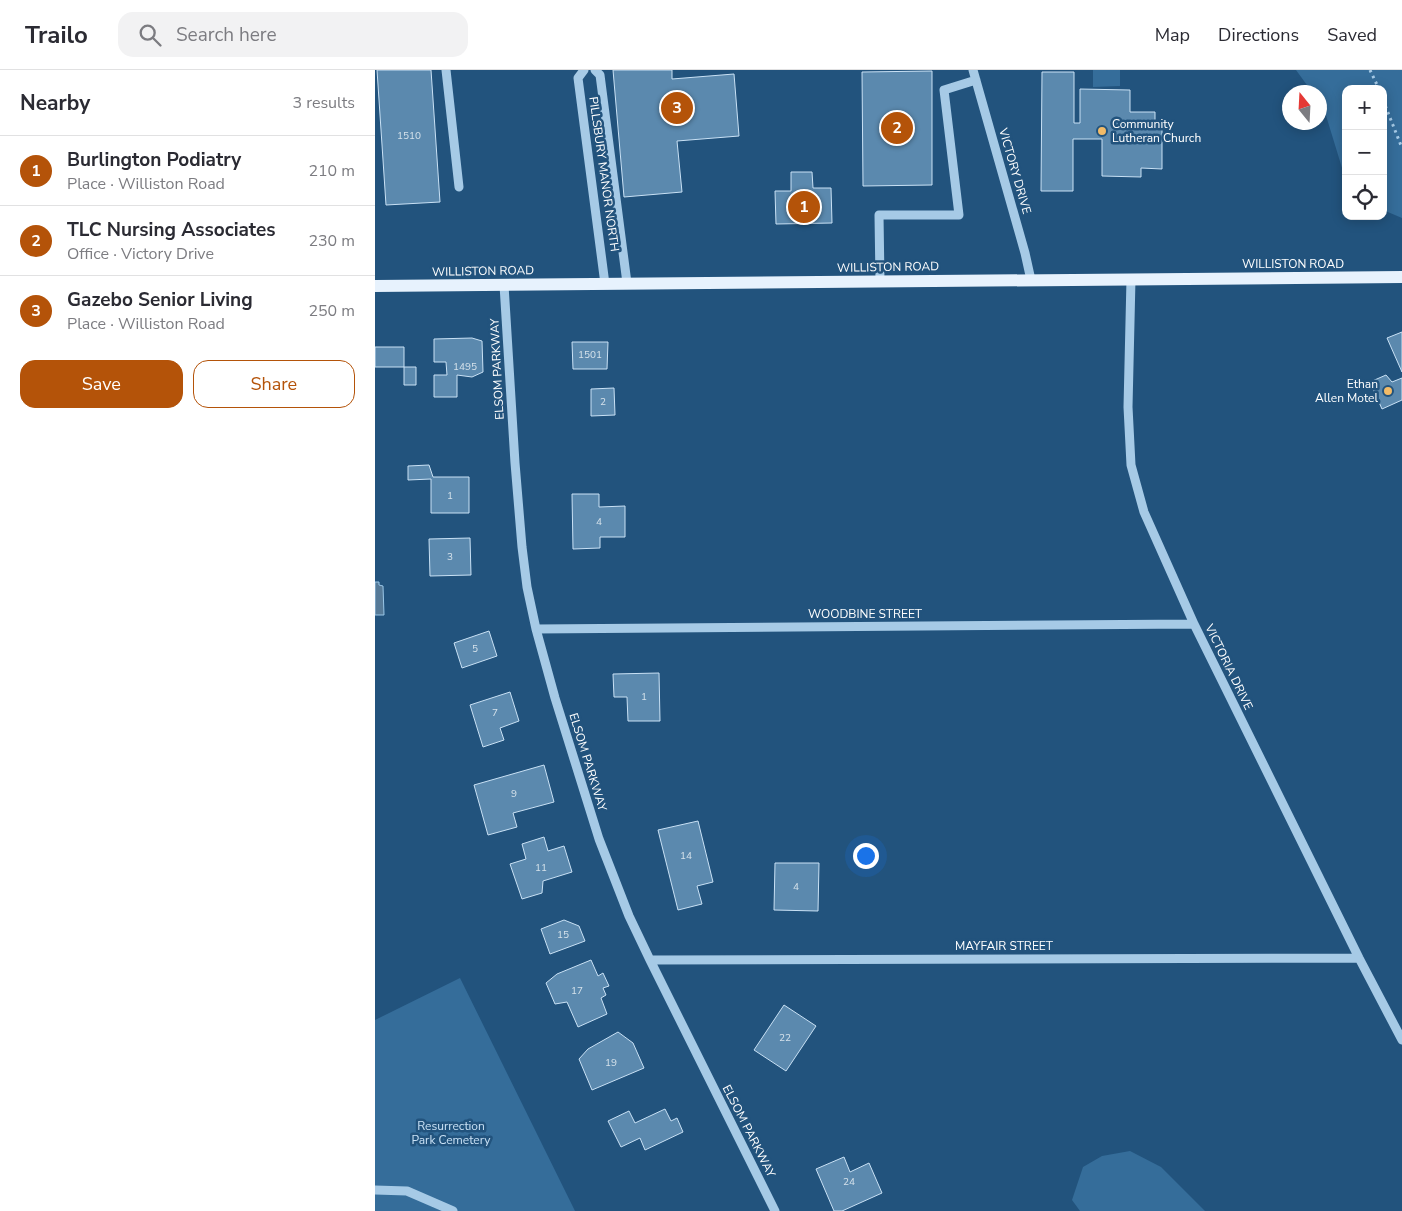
<!DOCTYPE html>
<html lang="en">
<head>
<meta charset="utf-8">
<style>
	body { margin:0; font-family:"Nunito Sans",sans-serif; background:#f2f2f3; color:#2b2b33 }
	.controls { position:absolute; right:15px; top:15px; display:grid; overflow:hidden; border-radius:10px; box-shadow:0 2px 12px #0003 }
	.controls button { width:45px; height:45px; display:grid; place-items:center; padding:0; border:0; border-bottom:1px solid #e1e1e2; background:#fff; color:#2b2b33; font:25px sans-serif }
	.compass { position:absolute; left:907px; top:15px; width:45px; height:45px; border-radius:50%; background:#fff; box-shadow:0 2px 12px #0003; rotate:342deg }
	.you { position:absolute; left:490px; top:785px; width:18px; height:18px; margin:-12px; border:4px solid #fff; border-radius:50%; background:#1a73e8; box-shadow:0 0 0 8px #1a73e833 }
	.badge { display:grid; place-items:center; width:32px; height:32px; border-radius:50%; background:#b45309; color:#fff; font-size:16px; font-weight:700 }
	.pin { position:absolute; translate:-50% -50%; border:2px solid #fff; box-shadow:0 1px 5px #0006 }
	.list { margin:0; padding:0; list-style:none }
	h2 { display:flex; justify-content:space-between; align-items:center; height:65px; margin:0; padding:0 20px; font-size:21px }
	h2 small { font-size:16px; font-weight:400; color:#7c7c81 }
	.list li { display:grid; grid-template-columns:32px 1fr auto; gap:15px; align-items:center; box-sizing:border-box; height:70px; padding:0 20px; border-top:1px solid #e1e1e2 }
	.list b { display:block; font-size:19px; white-space:nowrap }
	.list p { margin:0; font-size:16px; white-space:nowrap; color:#7c7c81 }
	.list em { font-size:16px; font-style:normal; color:#7c7c81 }
	.actions { display:flex; gap:10px; padding:15px 20px }
	.actions a { flex:1; padding:11px 0; border:1px solid #b45309; border-radius:15px; text-align:center; font-size:18px; color:#b45309 }
	.actions .main { background:#b45309; color:#fff }
	.icon { flex:none; width:28px; height:28px; fill:none; stroke:currentColor; stroke-width:2; stroke-linecap:round; stroke-linejoin:round }
	.map { position:relative; flex:none; width:1027px; height:1141px; overflow:hidden }
	header { display:flex; align-items:center; gap:30px; box-sizing:border-box; height:70px; padding:0 25px; background:#fff; border-bottom:1px solid #e1e1e2 }
	header strong { font-size:24px }
	nav { display:flex; gap:28px; margin-inline-start:auto; font-size:18px }
	.search { width:350px; height:45px; background:#f2f2f3; display:flex; align-items:center; gap:12px; box-sizing:border-box; padding:0 18px; border-radius:15px; color:#7c7c81; font-size:19px }
	main { display:flex }
	aside { flex:1; background:#fff }
	.map>svg:first-child { display:block }
	.green { fill:#356d9a }
	.water { fill:#567a98; stroke:#99c6e7 }
	.building { fill:#5b89ae; stroke:#c9e1f5 }
	.lines { fill:none; stroke-linecap:round; stroke-linejoin:round }
	.path { stroke:#a6cae6; stroke-width:3; stroke-dasharray:2.5 4; stroke-linecap:butt }
	.minor { stroke:#a6cae6; stroke-width:9 }
	.major { stroke:#e7f2fd; stroke-width:12 }
	.poi-dot { fill:#f2bb68; stroke:#22537d; stroke-width:2 }
	.labels { text-anchor:middle; dominant-baseline:central; stroke-width:5; stroke-linejoin:round; paint-order:stroke }
	.number-label { font-size:10px; fill:#d6e2eb }
	.poi-label { font-size:12px; fill:#fff; stroke:#22537d; text-anchor:start }
	.street-label { font-size:12px; fill:#fff; stroke:#22537d }
	.park-label { font-size:12px; fill:#c9e1f5; stroke:#22537d }
</style>
</head>
<body>
<header>
<strong>Trailo</strong>
<div class="search"><svg class="icon" aria-label="search" viewBox="0 0 24 24"><circle cx="10" cy="10" r="6"/><path d="M15 15l6 6"/></svg>Search here</div>
<nav><a>Map</a><a>Directions</a><a>Saved</a></nav>
</header>
<main>
<aside>
<h2>Nearby<small>3 results</small></h2>
<ul class="list">
<li><span class="badge">1</span><div><b>Burlington Podiatry</b><p>Place · Williston Road</p></div><em>210 m</em></li>
<li><span class="badge">2</span><div><b>TLC Nursing Associates</b><p>Office · Victory Drive</p></div><em>230 m</em></li>
<li><span class="badge">3</span><div><b>Gazebo Senior Living</b><p>Place · Williston Road</p></div><em>250 m</em></li>
</ul>
<div class="actions"><a class="main">Save</a><a>Share</a></div>
</aside>
<div class="map">
<svg width="1027" height="1141" viewBox="0 0 1027 1141">
	<rect width="100%" height="100%" fill="#22537d"/>
	<path class="green" d="M718,0h27v16l-27,1z
		M921,0h106v148l-19,-8v-121h-37v92l-22,-72 -4,-6 -1,-11h-7z
		M85,908l115,233h-200v-191z
		M755,1081l31,16 44,44h-125l-8,-11 11,-33 19,-11z"/>
	<path class="water" d="M0,512h4v3l4,1 1,29h-9z"/>
	<path class="building" d="M2,0h54l9,132 -54,3z
		M238,0h59v9l62,-5 5,62 -62,5 5,51 -58,5z
		M557,1v114l-69,1 -1,-114z
		M667,2h32v51h6v-34l50,1v22h25v12h7v45l-21,-1v9l-39,-1v-37h-29v52h-32z
		M416,102h21l1,16h18l1,35 -56,1 -1,-33h16z
		M1027,262v40l-15,-34z
		M97,268l10,3 1,31 -11,5 -15,-2v22h-23v-22h13l-1,-13h-12v-23z
		M197,272h36l-1,27h-34z
		M0,277h29v20h-29z
		M29,297h12v18h-12z
		M1011,305l6,7 10,-4v22l-20,9 -12,-27z
		M239,318l1,27 -24,1v-27z
		M54,395l4,12h36v36h-38v-34l-23,1v-14z
		M197,424h27v13l26,-1v31h-25v11l-27,1z
		M95,468l1,37 -41,1 -1,-37z
		M114,561l8,25 -35,12 -8,-25z
		M284,603l1,48h-32l-1,-24h-13l-1,-23z
		M135,622l9,29 -19,7 4,12 -21,7 -13,-42z
		M169,695l10,37 -41,11 4,14 -29,8 -14,-50z
		M323,751l15,61 -16,4 5,18 -24,6 -20,-80z
		M169,767l4,14 16,-5 8,26 -29,9 -1,12 -20,6 -12,-35 16,-5 -4,-15z
		M400,793h44l-1,48 -44,-1z
		M189,850l15,6 6,15 -35,13 -9,-25z
		M216,890l7,16 5,-3 6,13 -6,2 3,7 -5,3 6,16 -29,13 -11,-25 -12,2 -9,-21 11,-9z
		M409,935l32,21 -30,45 -32,-21z
		M243,962l15,11 11,25 -52,22 -13,-31 9,-10z
		M290,1039l6,12 6,-3 6,14 -38,18 -5,-12 -19,9 -13,-26 21,-10 6,12z
		M469,1087l6,15 19,-9 13,30 -40,18h-8l-18,-42z"/>
	<g class="lines">
		<path class="path" d="M995,0l9,19
			M1008,30l19,48"/>
		<path class="minor" d="M71,0l13,117
			M209,0l-6,8 27,206
			M220,0l5,5 27,208
			M598,0l52,183 6,27
			M756,209l-3,128 3,58 13,47 50,112 165,334 43,82
			M505,211l-1,-66h80l-15,-125 32,-10
			M129,215l11,178 7,84 5,40 9,42 19,69 44,141 30,77 21,44 125,251
			M161,559l658,-5
			M275,890l709,-2
			M0,1120l32,1 46,20"/>
		<path class="major" d="M0,216l1027,-9"/>
	</g>
	<g class="poi-dot">
		<circle cx="727" cy="61" r="5"/>
		<circle cx="1013" cy="321" r="5"/>
	</g>
	<g class="labels">
		<g class="number-label">
			<text x="34" y="66">1510</text>
			<text x="215" y="285">1501</text>
			<text x="90" y="297">1495</text>
			<text x="228" y="332">2</text>
			<text x="75" y="426">1</text>
			<text x="224" y="452">4</text>
			<text x="75" y="487">3</text>
			<text x="100" y="579">5</text>
			<text x="269" y="627">1</text>
			<text x="120" y="643">7</text>
			<text x="139" y="724">9</text>
			<text x="311" y="786">14</text>
			<text x="166" y="798">11</text>
			<text x="421" y="817">4</text>
			<text x="188" y="865">15</text>
			<text x="202" y="921">17</text>
			<text x="410" y="968">22</text>
			<text x="236" y="993">19</text>
			<text x="474" y="1112">24</text>
		</g>
		<g class="poi-label">
			<text x="737" y="54">Community<tspan x="737" dy="14">Lutheran Church</tspan></text>
			<text x="1003" y="314" text-anchor="end">Ethan<tspan x="1003" dy="14">Allen Motel</tspan></text>
		</g>
		<g class="street-label">
			<text transform="translate(640 101) rotate(74)">VICTORY DRIVE</text>
			<text transform="translate(229 104) rotate(82)">PILLSBURY MANOR NORTH</text>
			<text x="918" y="194">WILLISTON ROAD</text>
			<text transform="translate(513 197) rotate(-1)">WILLISTON ROAD</text>
			<text transform="translate(108 201) rotate(-1)">WILLISTON ROAD</text>
			<text transform="translate(122 299) rotate(-93)">ELSOM PARKWAY</text>
			<text x="490" y="544">WOODBINE STREET</text>
			<text transform="translate(854 597) rotate(64)">VICTORIA DRIVE</text>
			<text transform="translate(213 692) rotate(73)">ELSOM PARKWAY</text>
			<text x="629" y="876">MAYFAIR STREET</text>
			<text transform="translate(374 1061) rotate(63)">ELSOM PARKWAY</text>
		</g>
		<g class="park-label">
			<text x="76" y="1056">Resurrection<tspan x="76" dy="14">Park Cemetery</tspan></text>
		</g>
	</g>
</svg>
<div class="controls">
<button>+</button>
<button>−</button>
<button><svg class="icon" aria-label="locate" viewBox="0 0 24 24"><circle cx="12" cy="12" r="6"/><path d="M12 2v4M12 18v4M2 12h4M18 12h4"/></svg></button>
</div>
<svg class="compass" viewBox="-18 -18 36 36"><path d="M0-13l5 13h-10z" fill="#e53935"/><path d="M0 13l5-13h-10z" fill="#7c7c81"/></svg>
<div class="you"></div>
<div class="pin badge" style="left:429px;top:137px">1</div>
<div class="pin badge" style="left:522px;top:58px">2</div>
<div class="pin badge" style="left:302px;top:38px">3</div>
</div>
</main>
</body>
</html>
